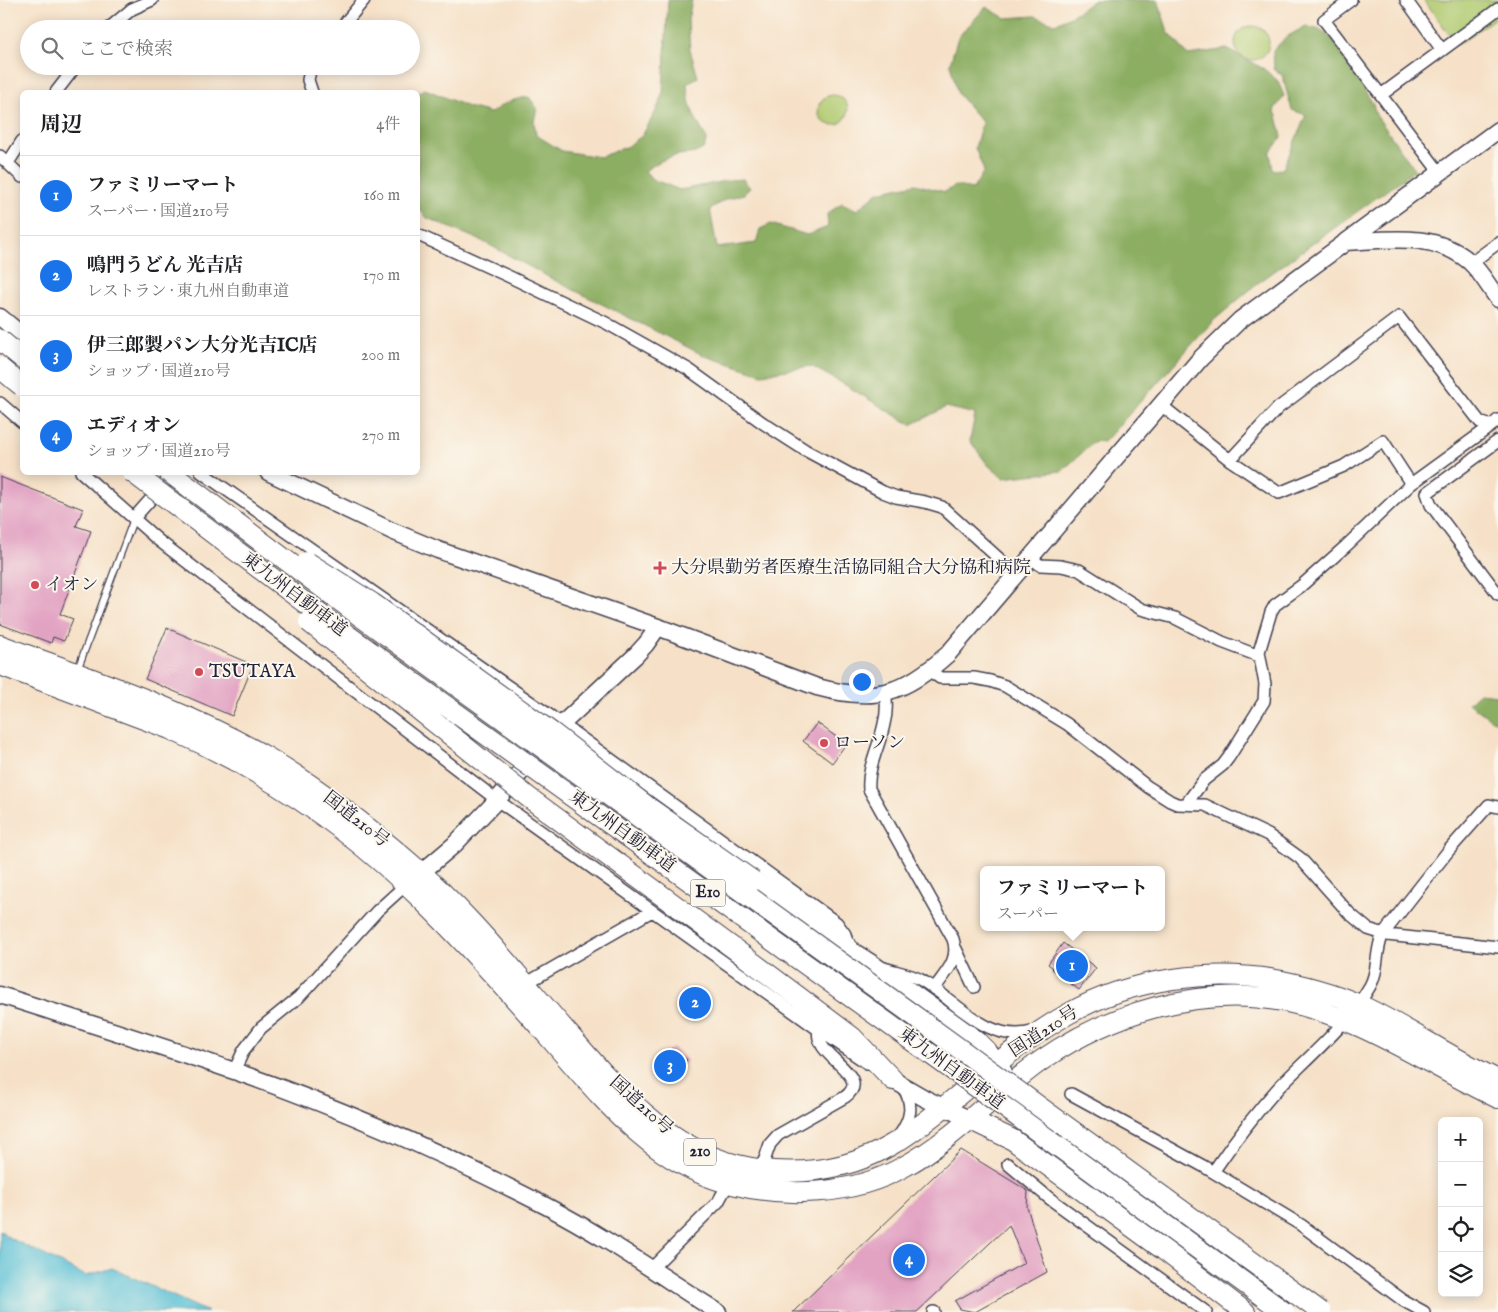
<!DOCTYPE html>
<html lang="ja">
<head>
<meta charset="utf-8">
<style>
	body { margin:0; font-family:"IM FELL English","Noto Serif JP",serif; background:#f2f2f2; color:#202124 }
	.controls { position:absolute; right:15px; bottom:15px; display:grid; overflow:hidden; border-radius:8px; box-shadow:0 2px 12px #0003 }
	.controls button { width:45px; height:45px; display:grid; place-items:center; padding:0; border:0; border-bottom:1px solid #e0e0e0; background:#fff; color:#202124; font:25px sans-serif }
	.you { position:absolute; left:861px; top:681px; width:18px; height:18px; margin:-12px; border:4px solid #fff; border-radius:50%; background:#1a73e8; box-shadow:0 0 0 8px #1a73e833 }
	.badge { display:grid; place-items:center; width:32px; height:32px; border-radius:50%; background:#1a73e8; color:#fff; font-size:16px; font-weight:700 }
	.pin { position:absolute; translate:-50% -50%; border:2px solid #fff; box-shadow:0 1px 5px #0006 }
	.popup { position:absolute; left:980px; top:866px; width:185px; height:65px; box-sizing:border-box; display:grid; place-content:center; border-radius:8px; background:#fff; filter:drop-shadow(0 1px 4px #0005); font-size:16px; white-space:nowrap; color:#757577 }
	.popup b { font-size:19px; color:#202124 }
	.popup::after { content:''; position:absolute; left:50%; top:100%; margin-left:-10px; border:10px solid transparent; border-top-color:#fff }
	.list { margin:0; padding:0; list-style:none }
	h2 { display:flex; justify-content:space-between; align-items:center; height:65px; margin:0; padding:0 20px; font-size:21px }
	h2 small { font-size:16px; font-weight:400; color:#757577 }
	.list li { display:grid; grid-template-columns:32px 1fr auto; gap:15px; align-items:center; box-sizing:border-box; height:80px; padding:0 20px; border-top:1px solid #e0e0e0 }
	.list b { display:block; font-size:19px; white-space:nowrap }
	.list p { margin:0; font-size:16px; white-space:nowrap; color:#757577 }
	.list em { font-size:16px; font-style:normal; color:#757577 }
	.icon { flex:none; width:28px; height:28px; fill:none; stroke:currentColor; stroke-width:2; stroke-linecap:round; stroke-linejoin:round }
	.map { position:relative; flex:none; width:1498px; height:1312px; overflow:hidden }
	.search { position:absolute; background:#fff; box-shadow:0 2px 12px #0003; left:20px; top:20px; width:400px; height:55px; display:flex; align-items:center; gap:12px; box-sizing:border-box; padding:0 18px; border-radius:28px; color:#757577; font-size:19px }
	.panel { position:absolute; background:#fff; box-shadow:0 2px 12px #0003; left:20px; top:90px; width:400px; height:385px; border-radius:8px }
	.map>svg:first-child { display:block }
	.green { fill:#b0ca70; stroke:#697656 }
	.forest { fill:#8cae62; stroke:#57684e }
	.water { fill:#59c0d6; stroke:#3e7188 }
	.building { fill:#e2a3c3 }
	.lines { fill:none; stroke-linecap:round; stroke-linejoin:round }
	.lane-casing { stroke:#423f50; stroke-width:8 }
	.street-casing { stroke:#423f50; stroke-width:14 }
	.secondary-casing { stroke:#423f50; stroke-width:19 }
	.highway-casing { stroke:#423f50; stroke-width:22 }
	.lane { stroke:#fff; stroke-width:5.5 }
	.street { stroke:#fff; stroke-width:11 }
	.secondary { stroke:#fff; stroke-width:16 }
	.highway { stroke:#fff; stroke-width:20 }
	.highway-bridge-casing { stroke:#423f50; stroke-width:22; stroke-linecap:butt }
	.highway-bridge { stroke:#fff; stroke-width:20 }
	.poi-dot { fill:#d1495b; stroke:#fbf7ec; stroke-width:2 }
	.labels { text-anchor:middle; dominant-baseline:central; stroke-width:4; stroke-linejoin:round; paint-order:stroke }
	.shield { fill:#fbf7ec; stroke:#636270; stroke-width:1 }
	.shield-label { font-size:16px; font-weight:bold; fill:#22223b }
	.poi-label { font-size:18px; fill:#22223b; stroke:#fbf7ec; text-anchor:start }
	.street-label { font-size:18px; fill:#22223b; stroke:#fbf7ec }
</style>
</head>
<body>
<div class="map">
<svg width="1498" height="1312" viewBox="0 0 1498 1312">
	<rect width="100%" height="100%" fill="#fbf7ec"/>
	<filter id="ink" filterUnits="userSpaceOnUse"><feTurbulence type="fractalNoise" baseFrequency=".02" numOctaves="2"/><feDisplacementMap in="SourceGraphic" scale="10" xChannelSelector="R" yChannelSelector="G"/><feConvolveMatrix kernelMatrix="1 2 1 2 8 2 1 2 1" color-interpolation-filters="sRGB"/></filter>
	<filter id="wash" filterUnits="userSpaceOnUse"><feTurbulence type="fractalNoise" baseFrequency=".0096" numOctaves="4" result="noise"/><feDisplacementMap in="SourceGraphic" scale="20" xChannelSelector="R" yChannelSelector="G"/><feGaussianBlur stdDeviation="1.12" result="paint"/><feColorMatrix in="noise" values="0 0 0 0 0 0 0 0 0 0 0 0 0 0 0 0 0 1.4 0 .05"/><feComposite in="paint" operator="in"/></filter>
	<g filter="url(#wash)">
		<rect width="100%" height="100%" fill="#f6e1c8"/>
		<path class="green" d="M1424,0h74v16l-41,29z
			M1235 43a17 17 0 1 1 34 0a17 17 0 1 1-34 0Z
			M818 110a15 15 0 1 1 30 0a15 15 0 1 1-30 0Z"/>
		<path class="forest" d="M668,0h24l-4,20 2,30 8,27 -11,6c1,24 8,35 20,56l-3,9c-11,8 -14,5 -26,7 -13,3 -22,8 -33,16l7,8 28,11 50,-10 13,-1 7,9 -6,6 -18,5 -16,10 7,39 39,-5 4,-14 11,-5 36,11 21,-8 -1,-13 15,-11 15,7 21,-18 37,-8 30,8 10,-6 18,3 11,-18 -9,-23 7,-26 -24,-28 -8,-30 8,-27 28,-30 19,11 30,-2 20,8 21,-11 18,-13h64l10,32 20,23 39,-6 37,20 14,12 6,15 -10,14 3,6 5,21 -12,16 3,17 10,-1 23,-54 -14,-5 -10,-35 -8,-6 -1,-19 15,-14 18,-10 17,5 10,9 40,64 3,11 39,55 -157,113 -45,38 -109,121 -9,-1 -33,30 -59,7 -15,-13 -18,-24 5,-27 -29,-7 -35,18 -69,-42 -31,-17 -49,8 -57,-18 -149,-75 -74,-40 -55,-23 -9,-10v-115l7,-4 43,18 23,6c12,-10 22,-14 38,-16l8,11 -3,13 2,14 26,16 38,6 26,-10 16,-11 15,-27 6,-17z
			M1479,693l19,2v27l-6,-2 -24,-17z"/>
		<path class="water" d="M0,1230l8,7 78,39 26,-8 96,44h-208z"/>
		<g id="blocks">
			<path class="building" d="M0,477l83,32 -7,17 15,5 -31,83 13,5 -9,22 -11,-4 -2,6 -51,-19z
				M167,628l86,37 -21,51 -87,-37z
				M817,723l29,21 -14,19 -29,-22z
				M1063,943l33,25 -17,22 -27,-21 1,-1 -5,-4z
				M672,1048l15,12 -17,20 -14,-13z
				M961,1150l67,41 -1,16 20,65 -72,40 -15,-3 -5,-8 69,-38 -15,-38 -92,87h-124z"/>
		</g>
	</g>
	<g filter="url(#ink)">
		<use href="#blocks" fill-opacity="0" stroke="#423f50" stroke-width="1"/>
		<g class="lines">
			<g class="lane-casing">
				<path id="lane" d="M77,671l57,-153"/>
			</g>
			<g class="street-casing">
				<path id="street" d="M1351,0l-27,20 116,153
					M1406,0l36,50
					M108,29l24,-20 20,-9
					M340,29l24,-29
					M311,66l-3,14 4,12
					M56,92l20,-26
					M1381,95l117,-86
					M0,156l22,21
					M8,163l14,-22
					M418,235l92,42 96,46 82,46 75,54 42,27 78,42 13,5 29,5 17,5 74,67
					M1471,263l27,-20
					M0,403l22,19
					M1161,405l69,55 49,33 65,-27 39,-25 28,43
					M1498,441l-71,52 4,12 67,89
					M1230,460l48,-52 121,-91 81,105 11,4 7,-6
					M81,472l77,68 339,260 322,230 48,33
					M201,472l361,252 275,199 8,11 3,12
					M134,518l41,-46
					M1030,557l10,8 21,1 18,4 62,39 34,9 47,24 37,14
					M929,670l11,8h34l16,3 15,5 62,38 81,63 22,14 7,3 28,1 63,30 32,23 49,55 19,16 19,6 111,12
					M885,692c2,11 2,21 -1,32 -4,21 -17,43 -15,65l84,150c7,21 -7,33 -19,50
					M1186,804l18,-24 19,-15 6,-8 35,-56 1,-17 -6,-32 12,-40 4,-7 26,-19 45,-40 65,-62 80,-58
					M956,949l18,38
					M884,968c12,4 26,6 37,12 35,20 66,64 111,52
					M525,984l127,-73
					M234,1071l10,-21 17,-22 38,-31 78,-86 33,-30
					M1071,1094l132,72 98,59 103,76 20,11
					M899,1136c12,-17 15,-31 4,-49
					M1008,1164l41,34 157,114
					M761,1170l9,-26 8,-9 67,-38c30,-22 -33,-40 -26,-67
					M1213,1172c21,-31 43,-60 68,-87 30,-30 68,-62 89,-99 9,-15 5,-36 13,-52l66,-84 40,-45 9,2
					M651,1269l67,-67 10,-18
					M933,1312h1"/>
			</g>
			<g class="secondary-casing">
				<path id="secondary" d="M1345,242c43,-2 89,-11 125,20 11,10 19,25 28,37
					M0,317l22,18
					M268,472l124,59 46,19 220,77 159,60c59,16 86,7 131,-33l252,-295 40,-39 258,-190
					M422,872l32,-27 43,-45 65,-76 73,-68 11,-12 12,-17
					M848,948l25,16 104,75 11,11 16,22
					M0,995c78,25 156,49 234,76 107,37 211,83 312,135 60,31 115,70 172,106
					M893,1080l33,19 43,20"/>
			</g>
			<g class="highway-casing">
				<path id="highway" d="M0,645c91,34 184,64 268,113 51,30 98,67 142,105 58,49 106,111 156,168 47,54 99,116 171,134 52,13 108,7 154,-20 23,-13 43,-30 64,-47 36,-30 72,-61 113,-84 63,-36 144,-46 214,-33 29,6 58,14 84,27 45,22 87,51 132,72
					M0,665l170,64c94,41 181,100 254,173 43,42 83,88 123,133 51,58 103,128 181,148 57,15 125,13 177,-17 51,-28 90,-73 137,-106 68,-47 158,-75 240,-59 79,15 144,63 216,97
					M753,881l95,67
					M744,956l108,81 41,43
					M969,1119l44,21 151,110 81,62
					M1156,1207l91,63"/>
			</g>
			<use href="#lane" class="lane"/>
			<use href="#street" class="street"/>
			<use href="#secondary" class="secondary"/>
			<use href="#highway" class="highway"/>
			<g class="highway-bridge-casing">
				<path id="highway-bridge" d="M0,340l22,18
					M0,368l22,18
					M132,472l214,162 668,480 270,198
					M169,472l191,144 545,393 416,303
					M307,562l65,41 179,129 98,76 104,73
					M309,622l219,175 216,159"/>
			</g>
			<use href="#highway-bridge" class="highway-bridge"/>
		</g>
	</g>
	<g class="poi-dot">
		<path d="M657.5 560.5h5v5h5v5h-5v5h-5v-5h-5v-5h5z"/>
		<circle cx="35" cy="585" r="5"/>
		<circle cx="199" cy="672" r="5"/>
		<circle cx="824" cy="743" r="5"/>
	</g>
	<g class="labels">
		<g class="shield">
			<rect x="690.5" y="879.5" width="35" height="27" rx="4"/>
			<rect x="684" y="1138.5" width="32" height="27" rx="4"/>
		</g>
		<g class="shield-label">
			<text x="708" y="893">E10</text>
			<text x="700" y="1152">210</text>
		</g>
		<g class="poi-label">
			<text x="671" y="568">大分県勤労者医療生活協同組合大分協和病院</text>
			<text x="45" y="585">イオン</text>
			<text x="209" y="672">TSUTAYA</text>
			<text x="834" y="743">ローソン</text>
		</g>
		<g class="street-label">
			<text transform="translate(294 595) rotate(37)">東九州自動車道</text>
			<text transform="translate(356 820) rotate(38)">国道210号</text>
			<text transform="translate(622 832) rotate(36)">東九州自動車道</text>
			<text transform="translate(1044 1032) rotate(-33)">国道210号</text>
			<text transform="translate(951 1069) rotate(36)">東九州自動車道</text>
			<text transform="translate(641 1106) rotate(42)">国道210号</text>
		</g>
	</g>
</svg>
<div class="controls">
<button>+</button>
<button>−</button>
<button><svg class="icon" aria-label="locate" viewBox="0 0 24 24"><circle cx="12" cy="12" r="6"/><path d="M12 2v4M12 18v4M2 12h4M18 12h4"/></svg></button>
<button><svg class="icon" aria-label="layers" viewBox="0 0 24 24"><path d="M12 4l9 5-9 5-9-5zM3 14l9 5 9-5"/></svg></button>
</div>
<div class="you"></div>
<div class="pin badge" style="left:1072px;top:966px">1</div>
<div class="popup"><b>ファミリーマート</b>スーパー</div>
<div class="pin badge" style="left:695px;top:1003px">2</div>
<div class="pin badge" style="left:670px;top:1066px">3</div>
<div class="pin badge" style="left:909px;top:1260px">4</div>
<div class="search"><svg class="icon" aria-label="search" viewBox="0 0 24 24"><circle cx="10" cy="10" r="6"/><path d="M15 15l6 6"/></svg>ここで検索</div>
<section class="panel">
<h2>周辺<small>4件</small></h2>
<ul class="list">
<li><span class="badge">1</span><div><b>ファミリーマート</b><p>スーパー · 国道210号</p></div><em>160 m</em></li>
<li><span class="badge">2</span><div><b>鳴門うどん 光吉店</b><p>レストラン · 東九州自動車道</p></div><em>170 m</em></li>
<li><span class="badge">3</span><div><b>伊三郎製パン大分光吉IC店</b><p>ショップ · 国道210号</p></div><em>200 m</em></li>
<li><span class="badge">4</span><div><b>エディオン</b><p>ショップ · 国道210号</p></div><em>270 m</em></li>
</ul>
</section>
</div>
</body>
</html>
